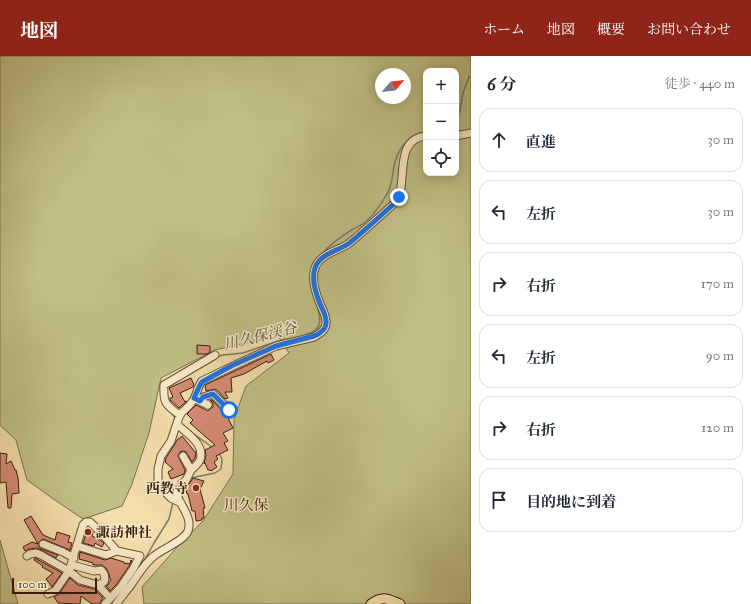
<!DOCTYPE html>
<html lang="ja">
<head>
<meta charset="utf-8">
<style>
	body { margin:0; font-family:"IM FELL Great Primer","Noto Serif JP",serif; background:#f6f6f7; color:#1f2937 }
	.controls { position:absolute; right:12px; top:12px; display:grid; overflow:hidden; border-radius:8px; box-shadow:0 2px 10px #0003 }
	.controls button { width:36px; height:36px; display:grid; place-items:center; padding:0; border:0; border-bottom:1px solid #e0e1e3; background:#fff; color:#1f2937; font:20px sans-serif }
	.compass { position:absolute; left:375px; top:12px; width:36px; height:36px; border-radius:50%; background:#fff; box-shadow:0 2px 10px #0003; rotate:62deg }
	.scale { position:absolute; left:12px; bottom:10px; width:85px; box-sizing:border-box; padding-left:4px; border:2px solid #391f0b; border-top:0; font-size:11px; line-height:14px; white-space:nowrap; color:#391f0b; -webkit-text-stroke:3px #f8eac9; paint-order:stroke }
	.stop { position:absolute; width:12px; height:12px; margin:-9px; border:3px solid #1a73e8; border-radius:50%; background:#fff }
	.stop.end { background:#1a73e8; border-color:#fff; box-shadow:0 1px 4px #0008 }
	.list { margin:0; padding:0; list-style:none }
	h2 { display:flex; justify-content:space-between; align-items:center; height:52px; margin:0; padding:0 16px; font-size:17px }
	h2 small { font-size:13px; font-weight:400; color:#747a83 }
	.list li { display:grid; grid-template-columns:26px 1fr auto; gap:12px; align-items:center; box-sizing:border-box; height:64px; margin:0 8px 8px; padding:0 8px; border:1px solid #e0e1e3; border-radius:12px }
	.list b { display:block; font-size:15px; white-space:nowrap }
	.list em { font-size:13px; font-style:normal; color:#747a83 }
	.icon { flex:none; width:22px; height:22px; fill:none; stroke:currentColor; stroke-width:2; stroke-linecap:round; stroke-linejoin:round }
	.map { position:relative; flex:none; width:471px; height:548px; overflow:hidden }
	header { display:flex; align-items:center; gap:24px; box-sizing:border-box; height:56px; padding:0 20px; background:#8f2418; color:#fff }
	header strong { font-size:19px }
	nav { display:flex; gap:22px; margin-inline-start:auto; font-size:14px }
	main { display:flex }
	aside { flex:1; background:#fff }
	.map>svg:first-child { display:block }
	.green { fill:#c0c086; stroke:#7c7048; fill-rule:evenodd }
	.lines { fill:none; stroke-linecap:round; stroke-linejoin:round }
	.stream { stroke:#747d6d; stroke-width:1.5 }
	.building { fill:#d58c75; stroke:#391f0b }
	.minor-casing { stroke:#684f33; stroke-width:9 }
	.major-casing { stroke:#391f0b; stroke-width:11 }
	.minor { stroke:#f8eac9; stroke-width:7 }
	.major { stroke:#f4deac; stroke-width:9 }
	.route { stroke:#1a73e8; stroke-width:5 }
	.poi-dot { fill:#8f2418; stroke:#f8eac9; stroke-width:1.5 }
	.labels { text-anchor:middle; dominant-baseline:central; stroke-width:3; stroke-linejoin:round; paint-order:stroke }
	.poi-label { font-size:14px; font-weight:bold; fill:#391f0b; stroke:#f8eac9; text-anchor:end }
	.water-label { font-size:15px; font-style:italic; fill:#574e3c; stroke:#f8eac9 }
	.neighbourhood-label { font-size:15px; fill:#391f0b; stroke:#f8eac9 }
</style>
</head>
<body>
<header>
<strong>地図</strong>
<nav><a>ホーム</a><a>地図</a><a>概要</a><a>お問い合わせ</a></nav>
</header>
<main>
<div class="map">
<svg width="471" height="548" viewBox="0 0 471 548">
	<rect width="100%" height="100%" fill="#f4deac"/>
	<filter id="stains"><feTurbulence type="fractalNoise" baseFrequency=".005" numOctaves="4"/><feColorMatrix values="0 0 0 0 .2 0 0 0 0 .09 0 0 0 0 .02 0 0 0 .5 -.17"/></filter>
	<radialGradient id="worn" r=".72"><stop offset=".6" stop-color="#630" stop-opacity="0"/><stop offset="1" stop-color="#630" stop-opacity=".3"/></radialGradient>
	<path class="green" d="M0,0h471v548h-327l-2,-17 37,-42 24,-24 30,-47 1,-55 12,-33 43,-33 -11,-17 -63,14 -54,28 -12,55 -17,51 -10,22 -39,13 -31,-21 -25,-18 -11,-40 -16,-15zM426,15h30v102h-30zM381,18h24v24h-24z
		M0,484l18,64h-18z"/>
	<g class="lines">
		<path class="stream" d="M456,67l4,-13 3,-17 6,-16 2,-1
			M322,198c8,-10 20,-18 31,-25 4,-2 8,-3 11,-6 10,-8 18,-20 24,-31 5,-9 4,-20 7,-30 2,-9 9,-21 18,-24
			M303,280c4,-2 9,-3 12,-6 8,-6 4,-17 2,-25
			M216,301l7,-2 20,-2 35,-12 16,-3
			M171,356l5,7
			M191,376l21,15
			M191,422l24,-5 6,-4 1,-10 -3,-6
			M142,508l6,-10 6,-11 15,-24 4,-17
			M111,548l3,-3"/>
	</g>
	<path class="building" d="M197,289l13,1v6l-3,2h-10z
		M271,298l3,6 -6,3 -1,-2 -23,13 -13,4 1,14h-7l3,6 -3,1 -7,-8 -3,-2 -9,2 -1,-6z
		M191,322l3,7 -1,2 -13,6 5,9 2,-1 -8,7 -9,-8v-2l3,-1 -4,-9z
		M210,344h2l13,14 4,1 1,2 -2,1 5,10 -10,5 5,8 -4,2 4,7 -12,6 2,3 -4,3 3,5 -6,4 -1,-1h-2l-3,-7 -1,1 2,-9 -1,-5 10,-5 -25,-22 3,-3 -6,-6 9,-9 12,6 2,-2 3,-2v-3l-1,-2z
		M182,380l13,16h1l-1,6 -3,4 -6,-10 -3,-1 -3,1 -2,4 7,14 -1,4 -13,5 -3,-7 5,-3 -8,-7 1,-4 9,-14 2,-4z
		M0,397l7,1 -1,10 5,-3 4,9h1l2,8 1,15 -7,1 -1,14h-3l-2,-26 -6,1z
		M193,422l11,3 -4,8 5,19h-2l1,10h-2v2l-6,1 -1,-10h-3l-4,-17h-1l-2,-6h-1l5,-4z
		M31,460l12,19 12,5 2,-8 13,4 -2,6 4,1 -2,7 -27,-11 -4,3v5l2,2 17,6 -2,3 -19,-10 -8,1 -4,2 -2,-4 9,-5 6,2 -14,-24z
		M87,474l6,2 -1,4 8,4 4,3 -2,4 -7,-4 -1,3 -11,-3z
		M80,496l25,8 6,-2 13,4 1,2 1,-1 4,1 1,-4 1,1 -3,5 -13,19 -6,6 -4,-5 2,-1 3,-6h-1l-1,-5 -3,-6 -4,-3h-9v-2l-14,-4z
		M35,502l27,15 -10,14 -2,-3 -4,-5 7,-6 -11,-6 1,-1 -9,-6z
		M70,522l8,7 17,4 8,9 -2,3 -1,3h-8l-11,-8 -1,8 -22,-1 -4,-6 5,-3z"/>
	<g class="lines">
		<g class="minor-casing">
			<path id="minor" d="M456,80l15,-3
				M196,343l12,6
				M200,345l3,-4 10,-3 16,16
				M180,359c-15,-10 -17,-13 -16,-30l51,-30
				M177,367l-6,18 -10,15 -3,13v13l9,12 4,4 10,5
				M183,400l8,14
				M43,488l20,8 11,6
				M77,490l29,9 11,-4 23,5 -7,13 -13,19 -15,16
				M27,500l3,-2 6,-1 5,2 28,16 11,9 18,5 12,13
				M72,509l22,6 7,-1c3,3 5,7 3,12l-6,3
				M48,538l7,-3 14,-20 14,-46 3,-3h4c10,9 18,19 27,29
				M116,548c5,-6 10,-13 15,-19 7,-10 13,-21 23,-29 8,-7 30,-15 34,-25 6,-17 -15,-30 -10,-43 1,-4 6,-5 8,-8 2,-3 3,-6 4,-8 3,-5 8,-7 10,-12 5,-15 -11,-25 -21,-34l-2,-3c4,-14 8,-11 15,-21 5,-6 5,-15 10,-21l29,-14 45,-21 38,-9c5,-3 11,-6 12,-13 1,-7 -3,-14 -6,-20 -4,-10 -9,-25 -5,-36 5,-14 22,-17 33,-24 7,-5 13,-11 19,-16 10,-9 20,-18 30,-27 11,-18 -4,-62 29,-65"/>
		</g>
		<g class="major-casing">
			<path id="major" d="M371,548c12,-9 17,-5 29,0"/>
		</g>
		<use href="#minor" class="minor"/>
		<use href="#major" class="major"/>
	</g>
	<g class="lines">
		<path class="route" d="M229,354l-16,-16 -10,3 -3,4 -6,-3 6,-13 2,-3 29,-16 45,-20 38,-10c5,-2 11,-5 12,-12 1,-7 -3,-14 -6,-20 -4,-10 -9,-25 -5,-36 5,-14 22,-17 33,-24 7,-5 13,-11 19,-16 10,-9 20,-18 30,-27l2,-4"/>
	</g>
	<g class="poi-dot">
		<circle cx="196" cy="432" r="4"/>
		<circle cx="88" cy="476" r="4"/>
	</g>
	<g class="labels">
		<g class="poi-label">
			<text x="188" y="432">西教寺</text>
			<text x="96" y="476" text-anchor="start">諏訪神社</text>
		</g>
		<g class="water-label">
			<text transform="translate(260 280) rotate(-14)">川久保渓谷</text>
		</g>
		<g class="neighbourhood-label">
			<text x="246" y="449">川久保</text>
		</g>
	</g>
	<rect width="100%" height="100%" filter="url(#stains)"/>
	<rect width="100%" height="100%" fill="url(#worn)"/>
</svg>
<div class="controls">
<button>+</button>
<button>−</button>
<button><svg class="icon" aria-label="locate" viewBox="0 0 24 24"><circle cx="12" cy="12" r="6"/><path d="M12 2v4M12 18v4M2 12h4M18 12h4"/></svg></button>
</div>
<svg class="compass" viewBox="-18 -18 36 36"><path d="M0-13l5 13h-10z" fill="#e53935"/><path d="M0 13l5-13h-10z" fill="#747a83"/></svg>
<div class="scale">100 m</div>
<div class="stop" style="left:229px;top:354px"></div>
<div class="stop end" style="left:399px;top:141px"></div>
</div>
<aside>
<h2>6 分<small>徒歩 · 440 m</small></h2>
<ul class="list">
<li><svg class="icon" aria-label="ahead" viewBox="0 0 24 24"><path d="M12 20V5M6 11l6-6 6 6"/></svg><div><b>直進</b></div><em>30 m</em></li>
<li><svg class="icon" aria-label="left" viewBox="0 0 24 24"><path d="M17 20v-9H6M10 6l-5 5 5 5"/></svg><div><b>左折</b></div><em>30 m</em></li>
<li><svg class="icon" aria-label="right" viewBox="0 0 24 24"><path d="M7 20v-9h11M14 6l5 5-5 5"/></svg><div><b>右折</b></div><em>170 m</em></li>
<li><svg class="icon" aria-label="left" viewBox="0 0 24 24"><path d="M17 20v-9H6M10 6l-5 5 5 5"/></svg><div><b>左折</b></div><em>90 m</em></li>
<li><svg class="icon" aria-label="right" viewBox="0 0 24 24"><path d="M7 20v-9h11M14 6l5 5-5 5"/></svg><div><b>右折</b></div><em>120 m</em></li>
<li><svg class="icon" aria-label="arrive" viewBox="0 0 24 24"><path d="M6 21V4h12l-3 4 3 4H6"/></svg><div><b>目的地に到着</b></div></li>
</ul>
</aside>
</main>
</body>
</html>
